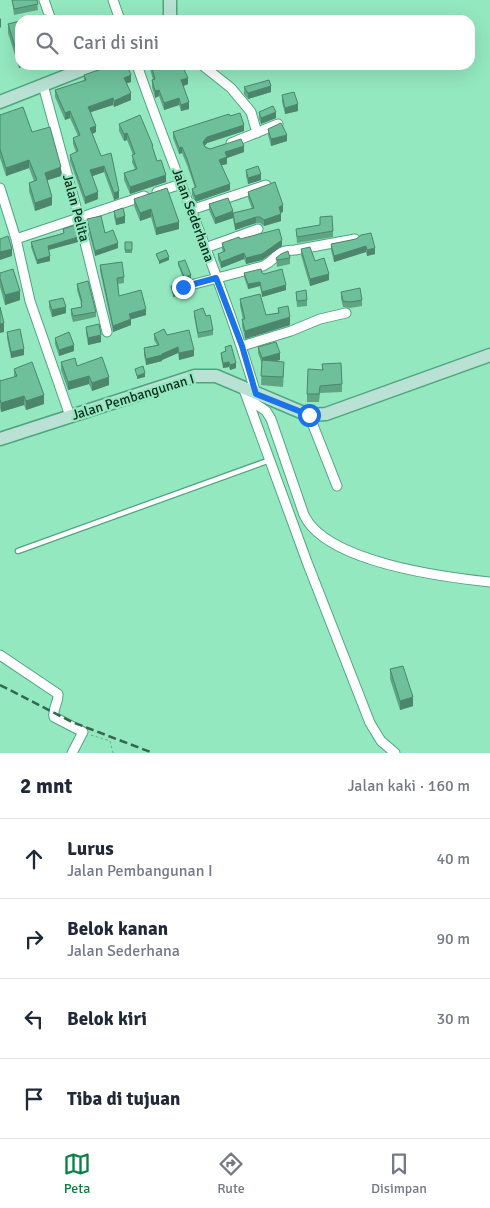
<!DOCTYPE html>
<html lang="id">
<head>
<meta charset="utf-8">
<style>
	body { margin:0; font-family:Signika,sans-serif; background:#f6f6f7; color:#1f2937 }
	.stop { position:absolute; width:15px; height:15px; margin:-11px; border:4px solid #1a73e8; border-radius:50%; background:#fff }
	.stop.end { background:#1a73e8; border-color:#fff; box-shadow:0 1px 5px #0008 }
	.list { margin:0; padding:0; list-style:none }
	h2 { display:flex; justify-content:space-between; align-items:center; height:65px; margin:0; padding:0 20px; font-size:21px }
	h2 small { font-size:16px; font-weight:400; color:#747a83 }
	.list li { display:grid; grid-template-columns:32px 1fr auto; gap:15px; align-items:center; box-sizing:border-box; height:80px; padding:0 20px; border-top:1px solid #e0e1e3 }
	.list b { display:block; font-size:19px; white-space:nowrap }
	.list p { margin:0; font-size:16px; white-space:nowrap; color:#747a83 }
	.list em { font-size:16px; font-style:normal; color:#747a83 }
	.icon { flex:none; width:28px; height:28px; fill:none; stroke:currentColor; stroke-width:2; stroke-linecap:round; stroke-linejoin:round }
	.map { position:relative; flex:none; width:490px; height:753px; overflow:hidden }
	.search { position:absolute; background:#fff; box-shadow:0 5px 20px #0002; left:15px; right:15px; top:15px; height:55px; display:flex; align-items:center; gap:12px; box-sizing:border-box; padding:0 18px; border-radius:15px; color:#747a83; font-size:19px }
	.sheet { height:385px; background:#fff }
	nav { display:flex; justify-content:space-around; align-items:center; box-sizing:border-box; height:70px; border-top:1px solid #e0e1e3; background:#fff; font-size:14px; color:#747a83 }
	nav a { display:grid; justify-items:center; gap:2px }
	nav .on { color:#0b8043 }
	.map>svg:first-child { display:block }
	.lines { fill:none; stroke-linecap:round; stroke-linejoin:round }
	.service-casing { stroke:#4fa57f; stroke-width:7 }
	.minor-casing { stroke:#4fa57f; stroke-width:11 }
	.secondary-casing { stroke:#4fa57f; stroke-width:15 }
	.path { stroke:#68af8e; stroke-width:1; stroke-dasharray:2.5 2.5; stroke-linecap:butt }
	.service { stroke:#fff; stroke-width:4.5 }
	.minor { stroke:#fff; stroke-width:9 }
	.secondary { stroke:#b9e2d4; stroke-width:12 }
	.rail { stroke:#336750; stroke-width:2.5; stroke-dasharray:8 4; stroke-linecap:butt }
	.wall { fill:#5ea584 }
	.shaded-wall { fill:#4c866c }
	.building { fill:#6dc09a; stroke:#4c866c }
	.route { stroke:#1a73e8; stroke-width:6 }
	.labels { text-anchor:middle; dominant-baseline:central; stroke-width:4.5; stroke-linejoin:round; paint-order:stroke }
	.street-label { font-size:14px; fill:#082d1e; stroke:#93e8bf }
</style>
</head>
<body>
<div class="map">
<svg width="490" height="753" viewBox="0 0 490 753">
	<rect width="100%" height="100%" fill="#93e8bf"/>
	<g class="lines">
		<g class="service-casing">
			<path id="service" d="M18,551l252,-91"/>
		</g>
		<g class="minor-casing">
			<path id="minor" d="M44,0l7,20
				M113,0l7,20
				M137,65c38,110 86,217 119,329
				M202,65l29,23 20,24 6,21
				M43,85l36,133 28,114
				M231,143l47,-19
				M0,188l16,51 14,62 40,115
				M157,192l24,-8
				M191,210l75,-25
				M16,239l128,-43
				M205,248l53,-19
				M183,287l80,-21c15,-7 11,-16 32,-16l60,-11
				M242,346l49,-15 29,-12 26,-6
				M243,387l64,175 63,161 11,18 14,12
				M247,398l19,13 5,8 33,96c22,47 139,62 186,67
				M309,415l28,71
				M0,655l58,39c1,8 -6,15 -4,23l29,15 -11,21"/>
		</g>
		<g class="secondary-casing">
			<path id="secondary" d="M170,20v-20
				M0,102l94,-37
				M0,439l195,-63h21l85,36 8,3 17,-1 164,-59"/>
		</g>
		<path class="path" d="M91,735l19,6 3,12"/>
		<use href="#service" class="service"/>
		<use href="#minor" class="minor"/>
		<use href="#secondary" class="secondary"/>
		<path class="rail" d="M0,685l72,37 81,31"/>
	</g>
	<path class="wall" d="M12,0h25l1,10 -24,5z
		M20,21l-1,47 -11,-35v-9z
		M149,65h33l6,19 -5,2 6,23 -8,2 -2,-6 -15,5 -5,-14 -4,2 -3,-11v-7h1z
		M84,75l47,7 -4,1 4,17 -17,7 -1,-2 -22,7 5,20 -4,2 27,64 -5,2 -10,-28 -12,4 6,23 -13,5 -15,-43v-6l6,-3 -3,-8v-6l5,-2 -8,-18 -5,2 -10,-23v-7l29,-9z
		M244,87l27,5 -23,7 -4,-5z
		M282,95l16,16 -13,3 -3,-12z
		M259,112l17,6 -15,6 -2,-5z
		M0,115l32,17 29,44 -14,4 5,25 -17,6 -6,-20v-8l5,-2 -5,-13 -23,8 -6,-18z
		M230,116l14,15 -37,12 -3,3 6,3 34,3 -17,6v6l-6,1 9,25 -35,12 -3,-7v-6l3,-1 -8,-23 -5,-12 -3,1 -6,-16v-6z
		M119,124l34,26 4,11 9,21 -36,12 -6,-14v-7l11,-4 -3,-7 1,-7 -6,-15 -3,1 -5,-10z
		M268,129l19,12 -16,5 -3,-11z
		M246,170l15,10 -13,4 -2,-8z
		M248,192l35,20 -3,1 1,8 -17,5 -4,-3h-4l-21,7 -2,-11v-6l19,-4 -4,-11z
		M134,199l45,30 -23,6 -5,-18 -11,4 -6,-15z
		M209,204l24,14 -18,6 -6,-14z
		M114,211l11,12 -9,2 -2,-8z
		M320,217l13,14v6l-36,6 -1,-14 24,-4z
		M87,219l18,14 13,15 -23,8 -8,-31z
		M63,229l15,13 -29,8 1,11 -13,3 -6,-17v-5l32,-9z
		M240,239l42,7 -20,14 -16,4 -2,-5 -23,9 -3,-9v-5l5,-2 -1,-3v-6z
		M356,239l19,15 -8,2 -1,-4 -32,10 -3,-12v-6z
		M125,242h7v11h-7z
		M301,249l14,12 14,19 -19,6 -9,-31z
		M276,258h14v6l-13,3z
		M178,262l13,17 -7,1 -6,-15z
		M100,265l24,12v6l-6,1 1,12 27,19 -15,4v6l-18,7 -13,-61z
		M0,273l20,27 -15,5 -5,-18z
		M244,273h18l24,17 -24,7 -2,-11 -12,3 -4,-12z
		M77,284l19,28v5l-23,5 -2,-7v-6l10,-2v-4l-4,-13z
		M296,292l11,8v6l-10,1z
		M341,292l21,8v6l-12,2 -7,-1 -2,-9z
		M240,299l26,16 12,-2v-5l12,17 -45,14 -3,-13v-7h1l-3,-13z
		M49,301l17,12 -14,4 -3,-10z
		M194,311l12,5 7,14v5l-15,3 -4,-22z
		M86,327l15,15 -13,3 -2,-12z
		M7,332l17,23 -13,3 -4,-20z
		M154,334l13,1 27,21 -15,4 -1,-7 -16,7v1l-16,4 -2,-10v-7l13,-3 -3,-5z
		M55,338l19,13 -15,5 -4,-12z
		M225,347l11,21 -6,2 -1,-3 -6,1 -2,-10v-5l4,-2z
		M258,347l22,13 -6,1 10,10 -1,16 -22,-2 1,-21 -4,-11z
		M61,362l16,4 32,19 -17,6 -3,-7 -21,6 -7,-20z
		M322,364l20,20v8l-22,1 -1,9h-12v-8l15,-24z
		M14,369l30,35 -18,6 -2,-5 -23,7 -1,-4v-29l1,2 13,-4z
		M390,669l23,37 -13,4 -10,-31z"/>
	<path class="shaded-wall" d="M1,18v9l-1,1v-9z
		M19,59h1v6h8l-9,3z
		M131,75v7l-7,2v-6z
		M188,78v6l-7,3v-7z
		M271,86v6l-23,7v-6z
		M159,90v6l-4,2v-7z
		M131,93v7l-17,7v-6z
		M113,98v7l-25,8v-6z
		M179,98v7l-15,5v-7z
		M189,102v7l-8,2v-6z
		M298,104v7l-13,3v-6z
		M70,111v7l-5,2v-7z
		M276,112v6l-15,6v-6z
		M244,125v6l-37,12 -4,5v-6l4,-5z
		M96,126v6l-6,3v-7z
		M127,133v7l-3,1v-7z
		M287,135v6l-16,5v-7z
		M244,146v6l-17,6v6l-8,2v-6l6,-8z
		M182,147v6l-3,1v-6z
		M29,160v8l-23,8v-8z
		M104,166v6l-14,5v-7z
		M61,167v9l-16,5v-8z
		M261,174v6l-13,4v-6z
		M166,175v7l-36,12v-7z
		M230,184v6l-35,12v-6z
		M119,191v7l-5,2v-7z
		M98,192v7l-13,5v-7z
		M52,197v8l-17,6v-8z
		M283,205v7l-4,1v-6z
		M151,209v8l-11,4v-8z
		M233,211v7l-18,6v-6z
		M281,214v7l-17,5v-6z
		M125,216v7l-9,2v-6z
		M256,217v6l-21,7v-6z
		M179,222v7l-23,6v-7z
		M78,237v5l-30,8v-4z
		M282,240v6l-20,14 -16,4v-6z
		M118,243v5l-23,8v-5z
		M366,246v6l-32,10v-6z
		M375,248v6l-8,2v-6z
		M12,249v7l-12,4v-8z
		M244,253v6l-23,9v-6z
		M50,256v5l-13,3v-4z
		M169,257v3l-10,4v-3z
		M329,274v6l-19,6v-7z
		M191,275v4l-7,1v-3z
		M260,282v4l-12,3v-5z
		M286,285v5l-24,7v-5z
		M20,291v9l-15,5v-10z
		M183,292v3l-10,2v-3z
		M66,307v6l-14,4v-7z
		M146,309v6l-17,5v-6z
		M290,317v8l-45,14v-8z
		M131,319v6l-18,7v-6z
		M4,323v9l-4,1v-9z
		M101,335v7l-13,3v-7z
		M74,345v6l-15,5v-6z
		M178,347v6l-16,7v1l-16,4v-6l16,-5z
		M24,349v6l-13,3v-6z
		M194,350v6l-15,4v-7z
		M280,353v7l-18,4v-6z
		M229,362v5l-6,1v-5z
		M236,363v5l-6,2v-5z
		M145,373v4l-8,2v-3z
		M89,376v8l-21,6v-8z
		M109,377v8l-17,6v-8z
		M44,395v9l-18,6v-9z
		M24,396v9l-23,7v-9z
		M413,697v9l-13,4v-9z"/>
	<path class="building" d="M12,0h25l1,4 -24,5z
		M46,15l6,2 1,3h-28z
		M20,21v38h-1l-11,-35z
		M113,65h14l4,10 -7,3 7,15 -17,8 -1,-3 -25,9 8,19 -6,2 11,28 10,-3 8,38 -5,2 -10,-27 -14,4 8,22 -13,5 -15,-42 8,-4 -5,-13 7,-3 -10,-24 -5,2 -10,-23 31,-10 -2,-5z
		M151,65h31l6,13 -7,2 8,22 -8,3 -2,-7 -15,5 -5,-13 -4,1 -3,-11 3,-1z
		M269,80l2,6 -23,7 -4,-6z
		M294,92l4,12 -13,4 -3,-13z
		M273,106l3,6 -15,6 -2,-6z
		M23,107l9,25 18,-5 11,40 -16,6 7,24 -17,6 -6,-20 8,-3 -8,-20 -23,8 -6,-19v-34z
		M240,113l4,12 -37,12 -4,5 2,5 5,2 31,-10 3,7 -19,6 2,5 -8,3 11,24 -35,12 -3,-7 4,-2 -9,-28 -5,-12 -3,1 -6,-16 56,-18 1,2z
		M140,115l13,31h-1l5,15 4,-1 5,15 -36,12 -6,-14 13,-4 -5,-14 3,-1 -8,-21 -3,1 -5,-10z
		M281,123l6,12 -16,4 -3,-10z
		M258,166l3,8 -13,4 -2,-8z
		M275,182l8,23 -4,2 2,7 -17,6 -4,-3h-4l-21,7 -2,-11 21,-5 -6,-16z
		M167,188l12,34 -23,6 -5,-19 -11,4 -6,-14z
		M228,198l5,13 -18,7 -6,-14z
		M123,208l2,8 -9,3 -2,-8z
		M101,216l4,17 8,-3 5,13 -23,8 -8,-32z
		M332,216l1,15 -36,6 -1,-8 24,-4v-8z
		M76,225l2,12 -30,9 2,10 -13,4 -6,-18 27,-7 6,-2 -1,-4z
		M279,229l3,11 -20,14 -16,4 -2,-5 -23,9 -3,-8 7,-3 -3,-8 17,-6 1,2z
		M371,233l4,15 -8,2 -1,-4 -32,10 -3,-12 25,-5 5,-4z
		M8,236l4,13 -12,3v-13z
		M125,242h7v8h-7z
		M310,247l5,14 9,-3 5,16 -19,5 -9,-30z
		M166,250l3,7 -10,4 -3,-7z
		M288,251l2,7 -13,2 -1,-2 5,-4z
		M185,260l6,15 -7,2 -6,-15z
		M122,262l2,15 -7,1 2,18 22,-6 5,19 -17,5 2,5 -18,7 -13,-61z
		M13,269l7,22 -15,4 -5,-17v-5z
		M261,269l1,4 2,1 18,-5 4,16 -24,7 -2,-10 -12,2 -4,-11z
		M88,281l8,31 -23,4 -2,-7 11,-2 -1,-4 1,-1 -5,-18z
		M177,285l6,7 -10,2 -2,-8z
		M360,288l2,12 -12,2 -7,-1 -2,-9z
		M306,290l1,10 -10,1 -1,-9z
		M260,294l6,21 13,-2 -1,-5 10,-2 2,11 -45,14 -3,-12h3l-5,-20z
		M63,298l3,9 -14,3 -3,-9z
		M0,307l4,16 -4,1z
		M203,308l3,8 4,-1 3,15 -15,3 -4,-22z
		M99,324l2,11 -13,3 -2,-11z
		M20,329l4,20 -13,3 -4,-20z
		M164,329l3,6 22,-5 5,20 -15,3 -1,-6 -16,7v1l-16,4 -2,-11 15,-3 -5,-11z
		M69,332l5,13 -15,5 -4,-12z
		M276,342l4,11 -18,5 -4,-11z
		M231,345l5,18 -6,2 -1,-3 -6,1 -2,-10 5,-2 -1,-4z
		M102,357l7,20 -17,6 -3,-7 -21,6 -7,-20 14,-4 2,8z
		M262,360l22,2 -1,15 -22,-1z
		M32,362l12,33 -18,6 -2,-5 -23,7 -1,-4v-18l17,-5 -3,-7z
		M341,363l1,21 -22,2 -1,8h-12l1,-25 15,1 -1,-6z
		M143,366l2,7 -8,3 -2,-7z
		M403,666l10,31 -13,4 -10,-32z"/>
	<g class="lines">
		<path class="route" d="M183,287l33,-9 26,68 14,48 53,21"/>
	</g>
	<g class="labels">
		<g class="street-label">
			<text transform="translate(76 208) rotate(75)">Jalan Pelita</text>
			<text transform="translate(193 215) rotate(70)">Jalan Sederhana</text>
			<text transform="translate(133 397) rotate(-17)">Jalan Pembangunan I</text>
		</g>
	</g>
</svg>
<div class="stop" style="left:309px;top:415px"></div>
<div class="stop end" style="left:183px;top:287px"></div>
<div class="search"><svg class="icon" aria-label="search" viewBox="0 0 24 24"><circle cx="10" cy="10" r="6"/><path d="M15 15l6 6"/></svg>Cari di sini</div>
</div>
<section class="sheet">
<h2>2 mnt<small>Jalan kaki · 160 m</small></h2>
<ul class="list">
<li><svg class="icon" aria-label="ahead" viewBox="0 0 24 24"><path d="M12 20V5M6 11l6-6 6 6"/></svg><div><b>Lurus</b><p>Jalan Pembangunan I</p></div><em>40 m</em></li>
<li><svg class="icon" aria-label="right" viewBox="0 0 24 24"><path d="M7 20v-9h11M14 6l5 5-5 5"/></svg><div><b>Belok kanan</b><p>Jalan Sederhana</p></div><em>90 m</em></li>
<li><svg class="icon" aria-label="left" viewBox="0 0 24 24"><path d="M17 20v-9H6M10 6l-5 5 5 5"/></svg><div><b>Belok kiri</b></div><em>30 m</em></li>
<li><svg class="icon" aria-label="arrive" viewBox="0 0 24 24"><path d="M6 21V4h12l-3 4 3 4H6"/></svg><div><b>Tiba di tujuan</b></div></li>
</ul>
</section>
<nav>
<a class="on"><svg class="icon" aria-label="map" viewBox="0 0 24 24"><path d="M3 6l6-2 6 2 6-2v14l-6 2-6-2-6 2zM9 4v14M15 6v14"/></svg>Peta</a>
<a><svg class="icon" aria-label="directions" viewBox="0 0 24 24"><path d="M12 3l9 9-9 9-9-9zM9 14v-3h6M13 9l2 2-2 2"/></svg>Rute</a>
<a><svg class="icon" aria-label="saved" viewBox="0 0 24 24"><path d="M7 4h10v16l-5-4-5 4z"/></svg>Disimpan</a>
</nav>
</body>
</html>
